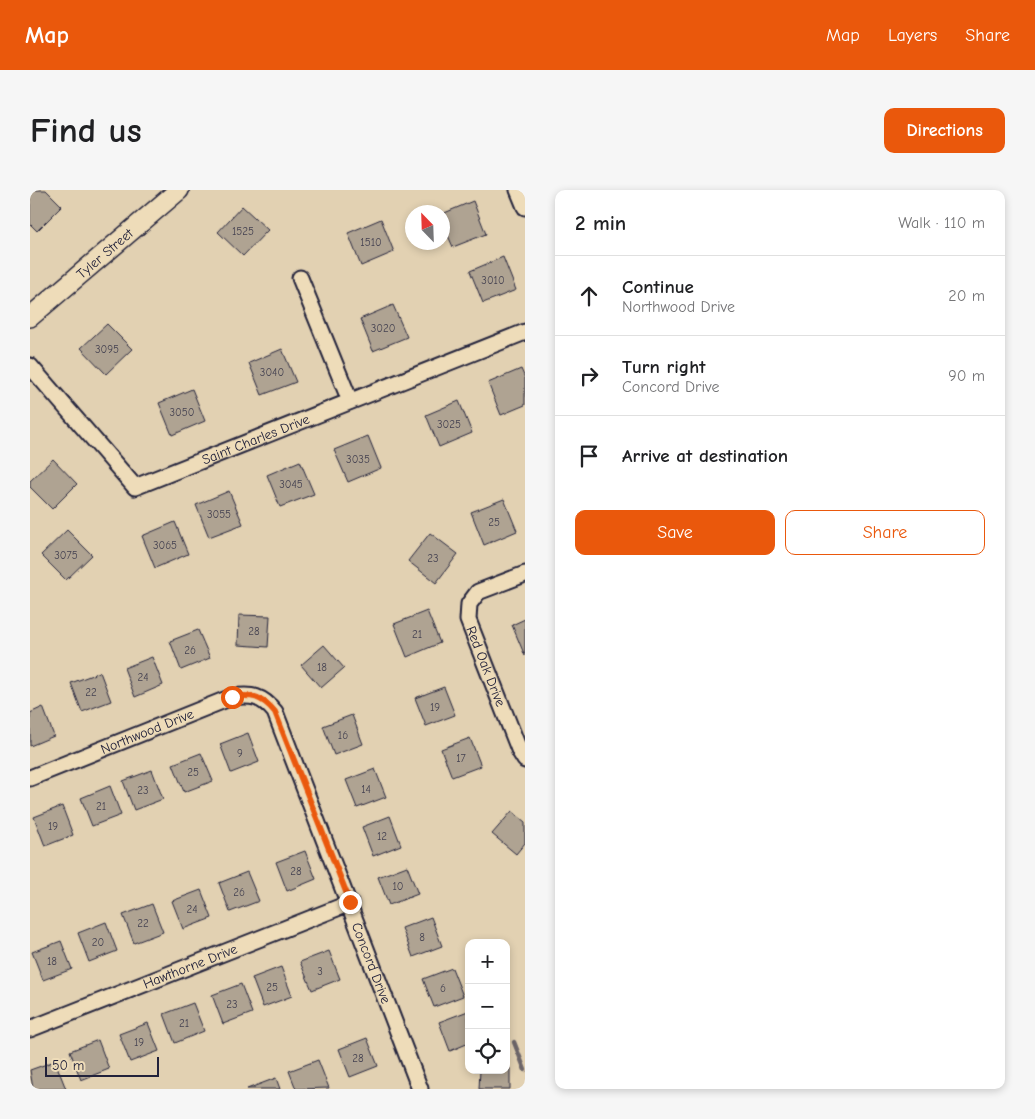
<!DOCTYPE html>
<html lang="en">
<head>
<meta charset="utf-8">
<style>
	body { margin:0; font-family:"Comic Neue",sans-serif; background:#f6f6f6; color:#202124 }
	.controls { position:absolute; right:15px; bottom:15px; display:grid; overflow:hidden; border-radius:10px; box-shadow:0 2px 8px #0003 }
	.controls button { width:45px; height:45px; display:grid; place-items:center; padding:0; border:0; border-bottom:1px solid #e0e0e0; background:#fff; color:#202124; font:25px sans-serif }
	.compass { position:absolute; left:375px; top:15px; width:45px; height:45px; border-radius:50%; background:#fff; box-shadow:0 2px 8px #0003; rotate:337deg }
	.scale { position:absolute; left:15px; bottom:12px; width:114px; box-sizing:border-box; padding-left:5px; border:2px solid #22223b; border-top:0; font-size:14px; line-height:18px; white-space:nowrap; color:#22223b; -webkit-text-stroke:4px #eedcb9; paint-order:stroke }
	.stop { position:absolute; width:15px; height:15px; margin:-11px; border:4px solid #ea580c; border-radius:50%; background:#fff }
	.stop.end { background:#ea580c; border-color:#fff; box-shadow:0 1px 5px #0008 }
	.list { margin:0; padding:0; list-style:none }
	h2 { display:flex; justify-content:space-between; align-items:center; height:65px; margin:0; padding:0 20px; font-size:21px }
	h2 small { font-size:16px; font-weight:400; color:#757577 }
	.list li { display:grid; grid-template-columns:32px 1fr auto; gap:15px; align-items:center; box-sizing:border-box; height:80px; padding:0 20px; border-top:1px solid #e0e0e0 }
	.list b { display:block; font-size:19px; white-space:nowrap }
	.list p { margin:0; font-size:16px; white-space:nowrap; color:#757577 }
	.list em { font-size:16px; font-style:normal; color:#757577 }
	.actions { display:flex; gap:10px; padding:15px 20px }
	.actions a { flex:1; padding:11px 0; border:1px solid #ea580c; border-radius:10px; text-align:center; font-size:18px; color:#ea580c }
	.actions .main { background:#ea580c; color:#fff }
	.icon { flex:none; width:28px; height:28px; fill:none; stroke:currentColor; stroke-width:2; stroke-linecap:round; stroke-linejoin:round }
	.map { position:relative; flex:none; width:495px; height:899px; overflow:hidden; border-radius:10px }
	header { display:flex; align-items:center; gap:30px; box-sizing:border-box; height:70px; padding:0 25px; background:#ea580c; color:#fff }
	header strong { font-size:24px }
	nav { display:flex; gap:28px; margin-inline-start:auto; font-size:18px }
	.intro { display:flex; align-items:center; justify-content:space-between; box-sizing:border-box; height:120px; padding:0 30px }
	h1 { margin:0; font-size:35px }
	.button { padding:12px 22px; border-radius:10px; background:#ea580c; color:#fff; font-size:18px; font-weight:700 }
	main { display:flex; gap:30px; padding:0 30px }
	aside { flex:1; background:#fff; border-radius:10px; box-shadow:0 2px 8px #0003 }
	.map>svg:first-child { display:block }
	.lines { fill:none; stroke-linecap:round; stroke-linejoin:round }
	.stream { stroke:#6c6569; stroke-width:4.5 }
	.building { fill:#afa392; stroke:#22223b }
	.minor-casing { stroke:#22223b; stroke-width:19 }
	.tertiary-casing { stroke:#22223b; stroke-width:22 }
	.minor { stroke:#eedcb9; stroke-width:15 }
	.tertiary { stroke:#eedcb9; stroke-width:19 }
	.route { stroke:#ea580c; stroke-width:6 }
	.labels { text-anchor:middle; dominant-baseline:central; stroke-width:4; stroke-linejoin:round; paint-order:stroke }
	.number-label { font-size:11px; fill:#454251 }
	.street-label { font-size:14px; fill:#22223b; stroke:#eedcb9 }
</style>
</head>
<body>
<header>
<strong>Map</strong>
<nav><a>Map</a><a>Layers</a><a>Share</a></nav>
</header>
<div class="intro"><h1>Find us</h1><a class="button">Directions</a></div>
<main>
<div class="map">
<svg width="495" height="899" viewBox="0 0 495 899">
	<rect width="100%" height="100%" fill="#e2d1b2"/>
	<filter id="ink" filterUnits="userSpaceOnUse"><feTurbulence type="fractalNoise" baseFrequency=".02" numOctaves="2"/><feDisplacementMap in="SourceGraphic" scale="10" xChannelSelector="R" yChannelSelector="G"/><feConvolveMatrix kernelMatrix="1 2 1 2 8 2 1 2 1" color-interpolation-filters="sRGB"/></filter>
	<g filter="url(#ink)">
		<g class="lines">
			<path class="stream" d="M484,852l11,28"/>
		</g>
		<path class="building" d="M0,0h16l16,16 -25,25 -7,-7z
			M443,11l13,33 -33,13 -11,-25v-8z
			M212,16l26,24 -25,26 -25,-24z
			M351,29l13,33 -33,14 -13,-33z
			M473,67l13,33 -33,13 -13,-32z
			M363,115l14,32 -34,14 -13,-32z
			M77,134l25,25 -26,25 -25,-26z
			M252,159l14,33 -34,13 -13,-32z
			M491,179l4,9v27l-24,10 -13,-32z
			M162,199l13,32 -33,14 -13,-32z
			M429,211l13,32 -33,14 -13,-32z
			M338,246l13,32 -33,14 -14,-32z
			M23,269l24,25 -25,25 -22,-22v-6z
			M270,271l14,33 -34,13 -13,-32z
			M199,301l14,33 -34,13 -13,-32z
			M474,309l13,32 -33,14 -13,-33z
			M145,332l13,32 -33,14 -13,-32z
			M37,340l25,25 -26,25 -25,-25z
			M400,343l28,21 -22,29 -28,-22z
			M397,421l13,32 -33,14 -13,-33z
			M209,425l31,1 -2,31 -30,-2z
			M495,429v37l-13,-31z
			M168,440l12,28 -29,12 -11,-29z
			M294,455l20,23 -23,20 -20,-23z
			M122,467l11,28 -28,12 -11,-29z
			M70,482l11,29 -29,11 -11,-29z
			M414,497l11,28 -29,11 -11,-28z
			M13,517l11,29 -24,10v-33z
			M322,525l11,29 -29,11 -11,-29z
			M218,543l11,29 -28,11 -11,-29z
			M440,548l11,28 -29,11 -11,-28z
			M171,563l12,28 -29,11 -11,-28z
			M345,579l11,28 -29,11 -11,-28z
			M122,580l11,29 -29,11 -11,-29z
			M80,596l11,29 -29,11 -11,-28z
			M32,616l11,29 -28,11 -11,-29z
			M482,621l13,11v21l-9,11 -24,-20z
			M360,626l11,29 -28,11 -11,-29z
			M275,661l11,28 -29,12 -11,-29z
			M377,676l11,28 -29,11 -11,-28z
			M217,682l12,29 -29,11 -11,-29z
			M171,700l11,28 -29,11 -11,-28z
			M122,714l11,28 -29,11 -11,-28z
			M401,727l11,29 -29,11 -11,-29z
			M76,732l11,29 -28,11 -11,-29z
			M31,751l11,28 -29,11 -11,-28z
			M299,761l11,28 -28,11 -12,-28z
			M251,777l11,29 -29,11 -11,-29z
			M422,778l11,28 -29,11 -11,-28z
			M211,794l11,29 -29,11 -11,-29z
			M163,813l11,28 -29,12 -11,-29z
			M438,821l1,32 -19,8 -11,-29z
			M118,833l11,28 -29,11 -11,-28z
			M337,848l11,28 -28,11 -11,-28z
			M68,850l11,29 -28,11 -11,-29z
			M288,870l11,28 -33,1 -7,-18z
			M25,871l11,28h-33l-3,-19z
			M476,877l4,1v21h-31l1,-19h26z
			M246,888l4,11h-33z"/>
		<g class="lines">
			<g class="minor-casing">
				<g id="minor">
					<path d="M488,0l7,17"/>
					<path d="M270,88l50,123"/>
					<path id="s1" d="M0,176l105,121 390,-155"/>
					<path id="s2" d="M495,384l-47,18 -9,12 -1,16 52,132 5,8"/>
					<path id="s3" d="M0,588l202,-81c20,-3 30,-1 43,15l145,377"/>
					<path id="s4" d="M0,839l320,-126"/>
				</g>
			</g>
			<g class="tertiary-casing">
				<g id="tertiary">
					<path id="s5" d="M0,127l149,-127"/>
				</g>
			</g>
			<use href="#minor" class="minor"/>
			<use href="#tertiary" class="tertiary"/>
		</g>
	</g>
	<g class="lines" filter="url(#ink)">
		<path class="route" d="M202,507c20,-3 30,-1 43,15l75,190"/>
	</g>
	<g class="labels">
		<g class="number-label">
			<text x="213" y="41">1525</text>
			<text x="341" y="52">1510</text>
			<text x="463" y="90">3010</text>
			<text x="353" y="138">3020</text>
			<text x="77" y="159">3095</text>
			<text x="242" y="182">3040</text>
			<text x="152" y="222">3050</text>
			<text x="419" y="234">3025</text>
			<text x="328" y="269">3035</text>
			<text x="261" y="294">3045</text>
			<text x="189" y="324">3055</text>
			<text x="464" y="332">25</text>
			<text x="135" y="355">3065</text>
			<text x="36" y="365">3075</text>
			<text x="403" y="368">23</text>
			<text x="224" y="441">28</text>
			<text x="387" y="444">21</text>
			<text x="160" y="460">26</text>
			<text x="292" y="477">18</text>
			<text x="113" y="487">24</text>
			<text x="61" y="502">22</text>
			<text x="405" y="517">19</text>
			<text x="313" y="545">16</text>
			<text x="210" y="563">9</text>
			<text x="431" y="568">17</text>
			<text x="163" y="582">25</text>
			<text x="336" y="599">14</text>
			<text x="113" y="600">23</text>
			<text x="71" y="616">21</text>
			<text x="23" y="636">19</text>
			<text x="352" y="646">12</text>
			<text x="266" y="681">28</text>
			<text x="368" y="696">10</text>
			<text x="209" y="702">26</text>
			<text x="162" y="719">24</text>
			<text x="113" y="733">22</text>
			<text x="392" y="747">8</text>
			<text x="68" y="752">20</text>
			<text x="22" y="771">18</text>
			<text x="290" y="781">3</text>
			<text x="242" y="797">25</text>
			<text x="413" y="798">6</text>
			<text x="202" y="814">23</text>
			<text x="154" y="833">21</text>
			<text x="109" y="852">19</text>
			<text x="328" y="868">28</text>
		</g>
		<g class="street-label">
			<text stroke="none"><textPath href="#s5" startOffset="98">Tyler Street</textPath></text>
			<text stroke="none"><textPath href="#s1" startOffset="290">Saint Charles Drive</textPath></text>
			<text stroke="none"><textPath href="#s2" startOffset="131">Red Oak Drive</textPath></text>
			<text stroke="none"><textPath href="#s3" startOffset="126">Northwood Drive</textPath></text>
			<text stroke="none"><textPath href="#s3" startOffset="535">Concord Drive</textPath></text>
			<text stroke="none"><textPath href="#s4" startOffset="172">Hawthorne Drive</textPath></text>
		</g>
	</g>
</svg>
<div class="controls">
<button>+</button>
<button>−</button>
<button><svg class="icon" aria-label="locate" viewBox="0 0 24 24"><circle cx="12" cy="12" r="6"/><path d="M12 2v4M12 18v4M2 12h4M18 12h4"/></svg></button>
</div>
<svg class="compass" viewBox="-18 -18 36 36"><path d="M0-13l5 13h-10z" fill="#e53935"/><path d="M0 13l5-13h-10z" fill="#757577"/></svg>
<div class="scale">50 m</div>
<div class="stop" style="left:202px;top:507px"></div>
<div class="stop end" style="left:320px;top:712px"></div>
</div>
<aside>
<h2>2 min<small>Walk · 110 m</small></h2>
<ul class="list">
<li><svg class="icon" aria-label="ahead" viewBox="0 0 24 24"><path d="M12 20V5M6 11l6-6 6 6"/></svg><div><b>Continue</b><p>Northwood Drive</p></div><em>20 m</em></li>
<li><svg class="icon" aria-label="right" viewBox="0 0 24 24"><path d="M7 20v-9h11M14 6l5 5-5 5"/></svg><div><b>Turn right</b><p>Concord Drive</p></div><em>90 m</em></li>
<li><svg class="icon" aria-label="arrive" viewBox="0 0 24 24"><path d="M6 21V4h12l-3 4 3 4H6"/></svg><div><b>Arrive at destination</b></div></li>
</ul>
<div class="actions"><a class="main">Save</a><a>Share</a></div>
</aside>
</main>
</body>
</html>
